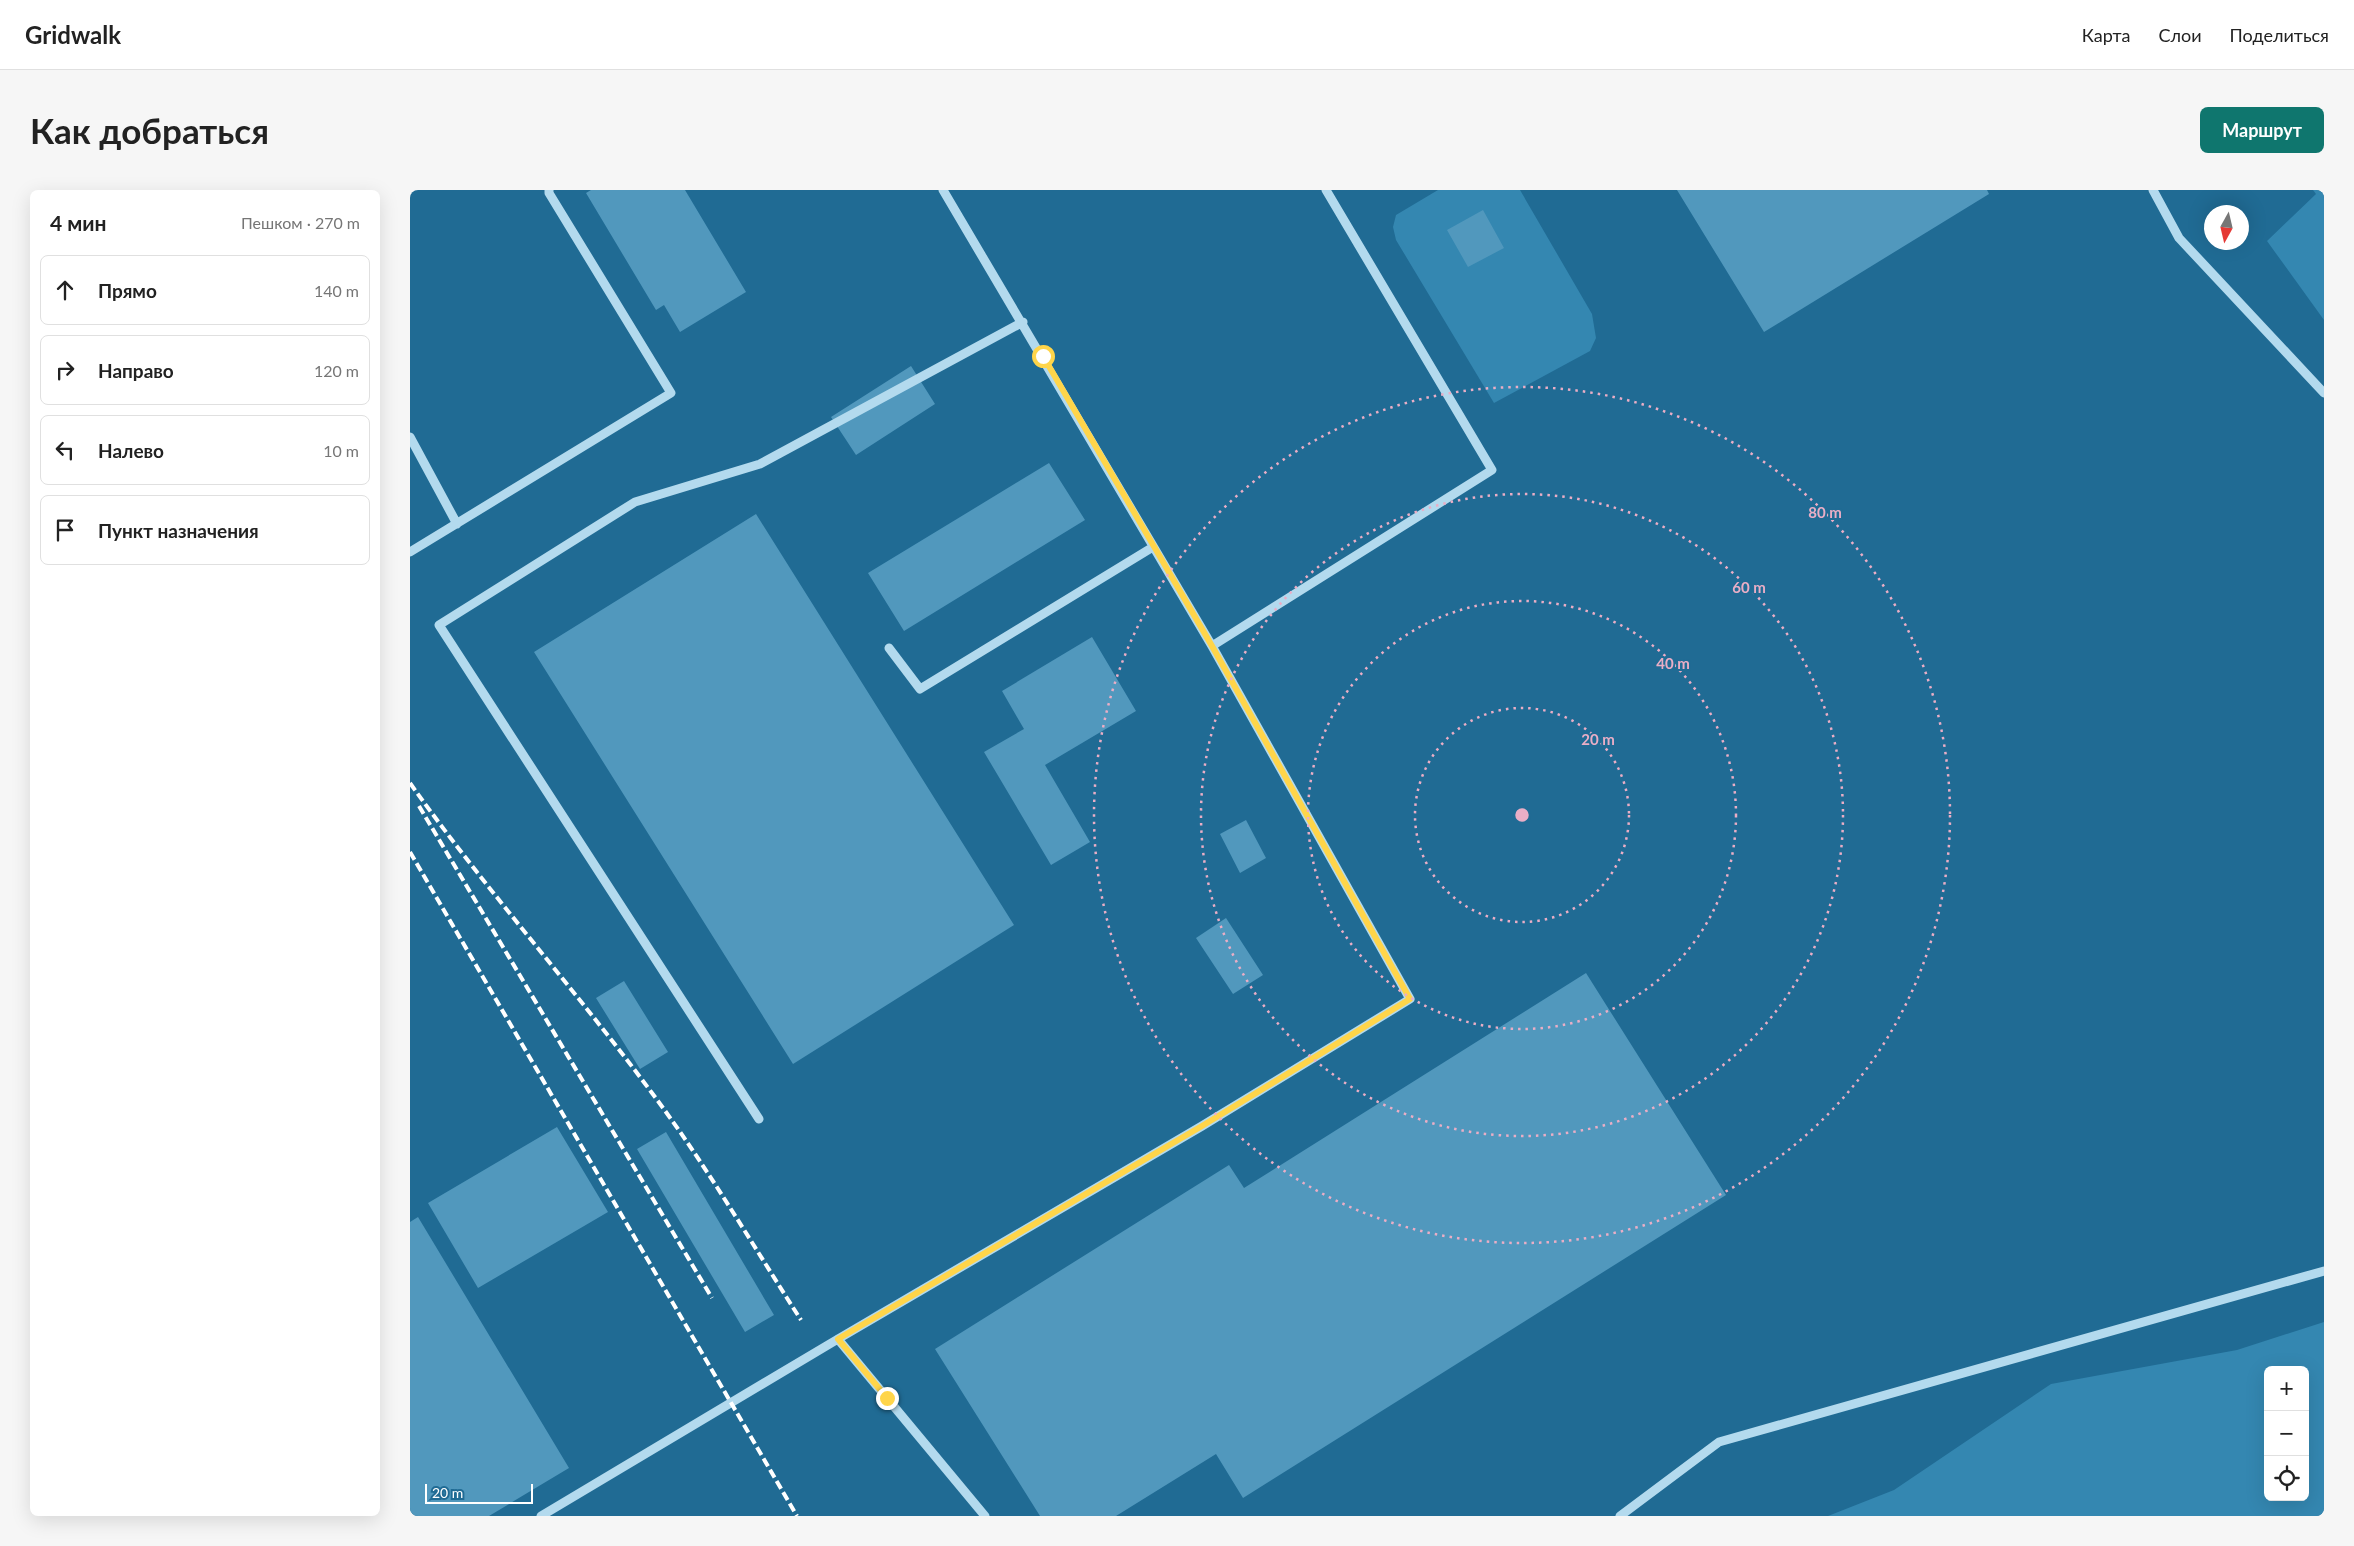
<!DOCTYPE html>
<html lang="ru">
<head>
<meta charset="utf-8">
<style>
	body { margin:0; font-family:Lato,sans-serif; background:#f6f6f6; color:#222 }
	.controls { position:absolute; right:15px; bottom:15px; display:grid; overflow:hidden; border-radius:8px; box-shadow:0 5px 20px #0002 }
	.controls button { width:45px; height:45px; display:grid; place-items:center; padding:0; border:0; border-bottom:1px solid #e0e0e0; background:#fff; color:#222; font:25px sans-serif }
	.compass { position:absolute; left:1794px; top:15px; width:45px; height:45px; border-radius:50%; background:#fff; box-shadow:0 5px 20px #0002; rotate:188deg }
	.scale { position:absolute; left:15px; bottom:12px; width:108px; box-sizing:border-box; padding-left:5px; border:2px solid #fff; border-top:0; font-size:14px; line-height:18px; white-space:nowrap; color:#fff; -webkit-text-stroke:4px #206b94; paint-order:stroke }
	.stop { position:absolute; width:15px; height:15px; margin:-11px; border:4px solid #ffd54a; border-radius:50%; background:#fff }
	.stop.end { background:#ffd54a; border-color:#fff; box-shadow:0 1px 5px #0008 }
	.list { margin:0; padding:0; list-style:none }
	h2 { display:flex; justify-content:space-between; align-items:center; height:65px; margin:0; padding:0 20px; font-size:21px }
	h2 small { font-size:16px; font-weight:400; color:#767676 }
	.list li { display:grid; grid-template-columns:32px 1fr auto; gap:15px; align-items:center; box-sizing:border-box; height:70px; margin:0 10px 10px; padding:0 10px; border:1px solid #e0e0e0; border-radius:8px }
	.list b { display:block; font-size:19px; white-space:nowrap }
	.list em { font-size:16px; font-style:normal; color:#767676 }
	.icon { flex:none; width:28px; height:28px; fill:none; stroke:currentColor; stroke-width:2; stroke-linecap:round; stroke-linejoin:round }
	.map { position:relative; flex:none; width:1914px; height:1326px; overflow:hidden; border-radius:8px }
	header { display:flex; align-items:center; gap:30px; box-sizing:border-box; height:70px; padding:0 25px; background:#fff; border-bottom:1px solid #e0e0e0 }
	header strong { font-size:24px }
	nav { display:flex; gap:28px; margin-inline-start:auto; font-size:18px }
	.intro { display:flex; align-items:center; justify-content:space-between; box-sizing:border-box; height:120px; padding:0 30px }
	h1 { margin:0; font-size:35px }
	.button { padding:12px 22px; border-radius:8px; background:#0f766e; color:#fff; font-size:18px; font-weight:700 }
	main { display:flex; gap:30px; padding:0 30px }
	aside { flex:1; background:#fff; border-radius:8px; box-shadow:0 5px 20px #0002 }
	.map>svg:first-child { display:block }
	.green { fill:#3487b1; fill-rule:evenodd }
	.building { fill:#5198bd }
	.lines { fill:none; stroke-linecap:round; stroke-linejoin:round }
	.minor { stroke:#b3daee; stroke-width:9 }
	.rail { stroke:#fff; stroke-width:4; stroke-dasharray:9 4; stroke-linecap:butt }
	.route { stroke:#ffd54a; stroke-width:6 }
	.ring { fill:none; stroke:#eaaec6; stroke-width:2.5; stroke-dasharray:2.5 5 }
	.centre { fill:#eaaec6; stroke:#206b94; stroke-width:2.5 }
	.ring-label { font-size:15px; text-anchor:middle; font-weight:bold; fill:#eaaec6; stroke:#206b94; stroke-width:4; stroke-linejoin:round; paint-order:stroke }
</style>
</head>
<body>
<header>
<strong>Gridwalk</strong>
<nav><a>Карта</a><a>Слои</a><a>Поделиться</a></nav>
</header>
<div class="intro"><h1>Как добраться</h1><a class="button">Маршрут</a></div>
<main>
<aside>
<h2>4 мин<small>Пешком · 270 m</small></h2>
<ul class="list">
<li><svg class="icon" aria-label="ahead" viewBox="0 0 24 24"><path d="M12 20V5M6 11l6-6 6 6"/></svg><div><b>Прямо</b></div><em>140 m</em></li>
<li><svg class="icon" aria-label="right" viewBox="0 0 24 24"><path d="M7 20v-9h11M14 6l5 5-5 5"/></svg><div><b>Направо</b></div><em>120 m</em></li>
<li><svg class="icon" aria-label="left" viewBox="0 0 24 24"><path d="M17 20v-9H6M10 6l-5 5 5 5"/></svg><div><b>Налево</b></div><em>10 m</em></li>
<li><svg class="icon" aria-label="arrive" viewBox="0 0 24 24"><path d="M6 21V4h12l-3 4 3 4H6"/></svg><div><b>Пункт назначения</b></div></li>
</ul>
</aside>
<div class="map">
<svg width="1914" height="1326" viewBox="0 0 1914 1326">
	<rect width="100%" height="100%" fill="#206b94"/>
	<path class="green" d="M1028,0h82l72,124 4,24 -6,13 -96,52 -98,-163 -3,-13 3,-12z
		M1903,0h11v130l-57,-79 49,-47z
		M1914,1132v194h-496l66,-26 157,-106 186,-34zM1858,1180h37v127h-37z"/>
	<path class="building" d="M181,0h94l61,102 -66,40 -16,-27 -8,5 -70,-117z
		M1267,0h310l2,4 -225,138z
		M1073,20l21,38 -36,19 -21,-37z
		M501,176l24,38 -79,51 -25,-38z
		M639,273l36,57 -181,111 -36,-58z
		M346,324l258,411 -221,139 -259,-412z
		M682,447l44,74 -91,54 45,77 -39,23 -67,-113 40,-23 -22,-38z
		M836,630l20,38 -26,15 -20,-39z
		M816,728l37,57 -30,19 -37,-56z
		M1176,783l140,222 -483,303 -27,-44 -100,62h-76l-105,-167 294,-184 15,23z
		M214,791l44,71 -28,17 -44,-71z
		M147,937l51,85 -130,76 -50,-85z
		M256,942l108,183 -29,17 -108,-183z
		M8,1027l151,251 -80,48h-79v-294z"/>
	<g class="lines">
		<path class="minor" d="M1743,0l26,48 145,155
			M0,247l47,87
			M0,362l261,-159 -122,-200v-3
			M802,456l280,-176 -166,-280
			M479,458l31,41 233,-142
			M349,929l-320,-494 196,-123 125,-38 263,-142
			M428,1149l147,177
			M131,1326l297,-177 364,-213 208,-127 -198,-353 -269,-456
			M1210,1326l99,-74 605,-171"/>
		<path class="rail" d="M0,593c76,107 164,205 242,310 54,72 100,151 149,227
			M9,616l293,492
			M0,662l387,664"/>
	</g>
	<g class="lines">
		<path class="route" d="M477,1208l-49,-59 364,-213 208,-127 -198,-353 -169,-290"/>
	</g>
	<g class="ring">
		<circle cx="1112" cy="625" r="107"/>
		<circle cx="1112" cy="625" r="214"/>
		<circle cx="1112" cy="625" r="321"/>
		<circle cx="1112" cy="625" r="428"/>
	</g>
	<circle cx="1112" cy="625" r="8" class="centre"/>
	<g class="ring-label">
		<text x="1415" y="328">80 m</text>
		<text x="1339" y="403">60 m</text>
		<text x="1263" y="479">40 m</text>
		<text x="1188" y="555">20 m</text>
	</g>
</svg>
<div class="controls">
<button>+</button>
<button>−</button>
<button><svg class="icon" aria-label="locate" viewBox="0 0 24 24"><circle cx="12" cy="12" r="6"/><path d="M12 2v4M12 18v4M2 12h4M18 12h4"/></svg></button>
</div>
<svg class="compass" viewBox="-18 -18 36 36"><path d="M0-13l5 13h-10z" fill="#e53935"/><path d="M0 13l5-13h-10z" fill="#767676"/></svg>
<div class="scale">20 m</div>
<div class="stop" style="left:633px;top:166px"></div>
<div class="stop end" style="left:477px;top:1208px"></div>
</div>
</main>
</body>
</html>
